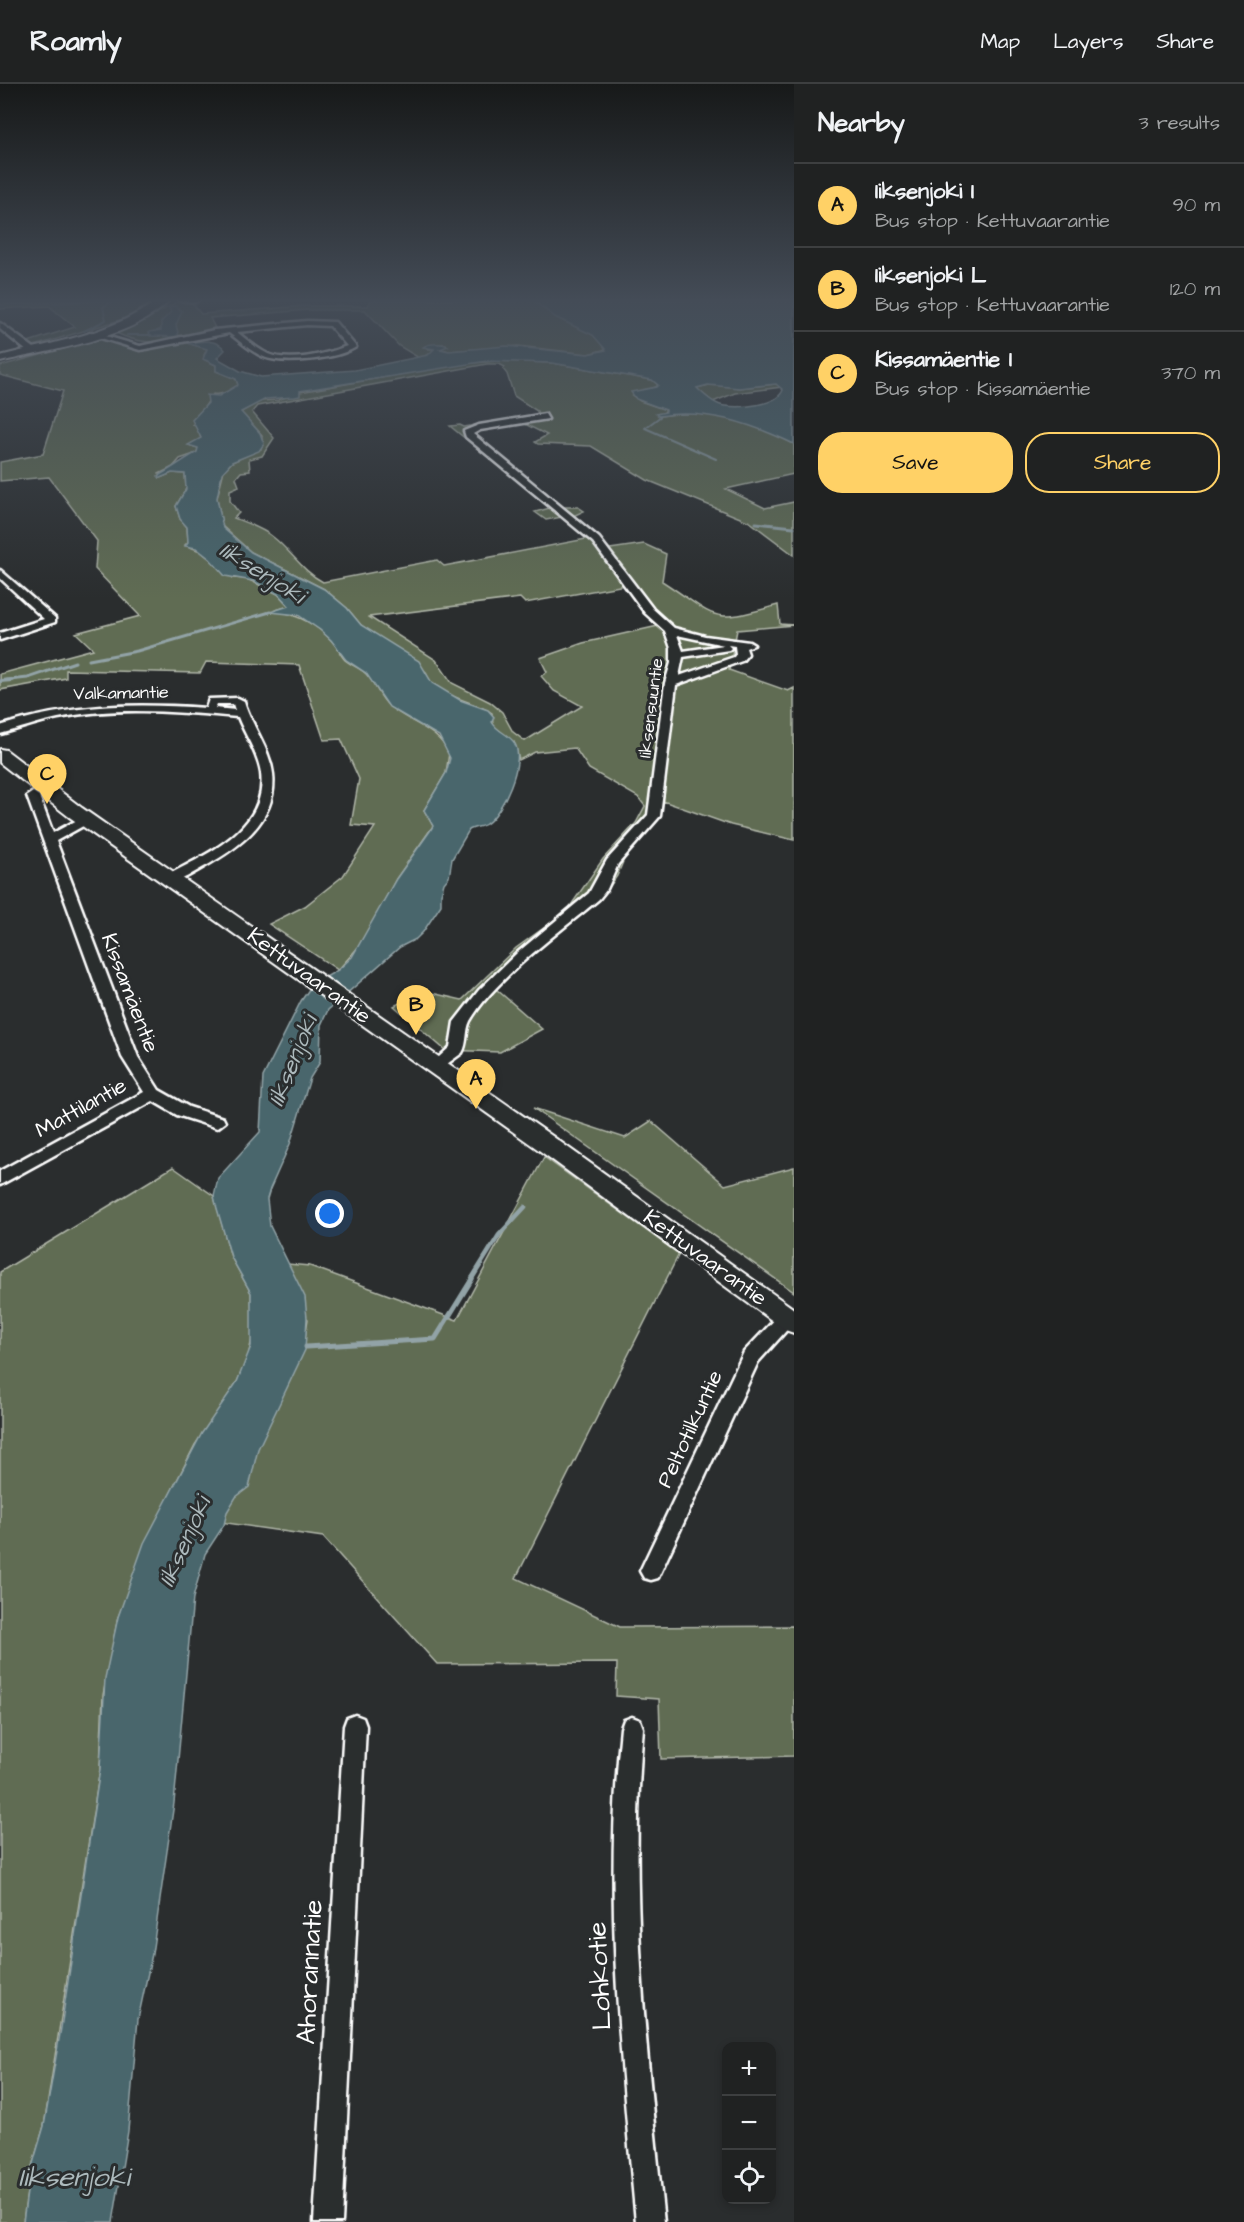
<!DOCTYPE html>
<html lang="en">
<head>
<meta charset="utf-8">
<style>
	body { margin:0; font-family:"Architects Daughter",sans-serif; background:#2d2f2f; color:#f1f3f6 }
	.controls { position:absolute; right:18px; bottom:18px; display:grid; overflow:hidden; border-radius:12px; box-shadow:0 3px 9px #0003 }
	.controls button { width:54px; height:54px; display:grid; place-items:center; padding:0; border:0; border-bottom:2px solid #3d3f40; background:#202222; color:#f1f3f6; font:30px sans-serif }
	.you { position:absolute; left:330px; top:1130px; width:21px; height:21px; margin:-15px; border:4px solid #fff; border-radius:50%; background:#1a73e8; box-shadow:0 0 0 9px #1a73e833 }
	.badge { display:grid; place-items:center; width:39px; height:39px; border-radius:50%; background:#ffd166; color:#111; font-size:20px; font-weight:700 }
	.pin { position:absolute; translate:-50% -50px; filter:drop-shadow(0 2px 3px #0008) }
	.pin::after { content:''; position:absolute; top:32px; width:21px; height:18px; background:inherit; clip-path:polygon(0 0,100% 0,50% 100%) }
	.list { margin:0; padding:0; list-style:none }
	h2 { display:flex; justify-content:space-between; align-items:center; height:78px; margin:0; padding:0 24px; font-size:26px }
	h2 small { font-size:20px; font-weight:400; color:#a2a4a5 }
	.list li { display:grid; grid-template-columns:39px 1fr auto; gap:18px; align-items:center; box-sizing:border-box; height:84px; padding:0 24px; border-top:2px solid #3d3f40 }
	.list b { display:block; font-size:22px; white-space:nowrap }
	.list p { margin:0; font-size:20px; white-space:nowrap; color:#a2a4a5 }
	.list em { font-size:20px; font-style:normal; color:#a2a4a5 }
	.actions { display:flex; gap:12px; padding:18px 24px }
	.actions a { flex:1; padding:14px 0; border:2px solid #ffd166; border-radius:24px; text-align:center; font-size:21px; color:#ffd166 }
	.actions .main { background:#ffd166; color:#111 }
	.icon { flex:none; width:33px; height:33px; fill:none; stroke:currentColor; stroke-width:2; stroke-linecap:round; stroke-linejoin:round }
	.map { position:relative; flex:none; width:794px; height:2138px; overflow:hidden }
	header { display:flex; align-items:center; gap:36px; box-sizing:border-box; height:84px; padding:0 30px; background:#202222; border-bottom:2px solid #3d3f40 }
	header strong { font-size:28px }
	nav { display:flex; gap:33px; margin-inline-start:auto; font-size:21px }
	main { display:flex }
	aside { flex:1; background:#202222 }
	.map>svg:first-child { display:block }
	.green { fill:#616c53; stroke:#b0b6a9; stroke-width:1.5; fill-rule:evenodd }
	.water { fill:#49666c; stroke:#92a3a7; stroke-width:1.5; fill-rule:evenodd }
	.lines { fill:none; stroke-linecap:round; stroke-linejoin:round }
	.stream-far4 { stroke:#92a3a7; stroke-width:2 }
	.stream-far3 { stroke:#92a3a7; stroke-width:3 }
	.stream-far2 { stroke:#92a3a7; stroke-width:4 }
	.stream-far1 { stroke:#92a3a7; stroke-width:4.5 }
	.stream { stroke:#92a3a7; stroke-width:5 }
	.street-casing { stroke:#fff; stroke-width:5 }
	.secondary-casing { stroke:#fff; stroke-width:4 }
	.street { fill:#2a2d2e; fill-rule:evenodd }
	.secondary { fill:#2a2d2e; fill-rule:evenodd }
	.labels { text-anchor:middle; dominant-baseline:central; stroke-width:6; stroke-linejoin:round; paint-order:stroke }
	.far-street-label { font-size:18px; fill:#fff; stroke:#2a2d2e }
	.street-label { font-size:22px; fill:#fff; stroke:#2a2d2e }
	.water-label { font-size:24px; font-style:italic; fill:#adbabd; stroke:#2a2d2e }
	.near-street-label { font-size:27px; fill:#fff; stroke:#2a2d2e }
	.near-water-label { font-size:28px; font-style:italic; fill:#adbabd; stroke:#2a2d2e }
</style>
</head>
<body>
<header>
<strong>Roamly</strong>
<nav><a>Map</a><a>Layers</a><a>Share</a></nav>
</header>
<main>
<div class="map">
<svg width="794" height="2138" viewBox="0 0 794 2138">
	<rect width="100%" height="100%" fill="#2a2d2e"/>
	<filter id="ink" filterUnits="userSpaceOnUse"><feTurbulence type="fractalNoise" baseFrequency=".0167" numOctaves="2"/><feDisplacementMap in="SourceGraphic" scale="12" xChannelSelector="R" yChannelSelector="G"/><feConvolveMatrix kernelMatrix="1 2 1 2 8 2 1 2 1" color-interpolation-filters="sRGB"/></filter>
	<g filter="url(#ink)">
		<path class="green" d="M0,216h159l-36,19 -89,27 -6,-4 47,-15 -26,-21 -49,3z
			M371,216h162l22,17 38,18 13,14 -18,5 -70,-8 -69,5 -10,-3 8,-2 -1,-2 -17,1 -1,4h6l-2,4 -13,5 -20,-12 -34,-36h-57l-98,8 5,10 -36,9 -17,-11 -1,4 -11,2 18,2 7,4c-23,6 -37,5 -59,-5l32,-14 28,-17 15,-1 10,13 103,-8h64z
			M100,255l39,12 48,-8 20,6 -3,6 1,5 11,5v6l20,8 2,6c-7,5 -16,11 -25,9l-20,30 5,4 3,11 -12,6 9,3 -1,5 -17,6 -7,8 -14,7 1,4 12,-5 13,1 1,15 -10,17 4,13 7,8 1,15 -3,3 15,6 33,27 14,1 31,15 11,12 -13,4c22,6 40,13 56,31 5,5 8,14 13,19 7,6 17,8 23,16 8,9 12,22 21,30 20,17 48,22 60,47l-3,20 -22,37 9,16 -37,53 -34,64 -24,27 -69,-46 36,-18 38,-30 32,-49 -24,-2 8,-46 -18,-40 -17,1 -25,-75 -93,-3 -6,11 -134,-3v8l-66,12v-16l93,-25 -17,-16 64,-17 -45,-47 2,-28 -48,-64 -49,4v-19l43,-8 20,-63 -63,-16v-9z
			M498,277l54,2 100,17 6,5 -2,2 -23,9 7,5 26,9 -5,6c45,-8 93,7 133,28v30l-68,15 39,19 29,-6v53l-44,-33 -103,-42 -56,-34 -53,-2 -3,-2 12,-7 -24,-12 -45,7 -4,3 3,6 84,68h17l6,4 -11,5 37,33 34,-5 22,10 -4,27c57,37 46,44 116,24l2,19 14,1 -57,5 -8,40 59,21 6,-3v152l-63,-15 -68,-24 -2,15 -36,41 -8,19 -13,19 -75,60 -33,34 46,40 -42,23 -55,-2 -51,-44 29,-15 39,9 54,-52 51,-37 36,-52 33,-36 9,-17 -7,-9 -49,-28 -14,-21 -40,4 -16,8 -5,-18 -21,-16 -1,-13c-15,-12 -64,-18 -66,-41l-65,-47 -14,-17 -23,-19 -73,-37 -29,-26 -5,-28 7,-28 8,-8 29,-13 1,-14 -21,-23 20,-11 17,-1 22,-8 160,-28zM487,280h12l6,3 -2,2 4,5 7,22 23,15 1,4 -74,12 -4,-2 -10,1 100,82 -15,4 11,8 16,-3 20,15 4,7 -142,27 -7,-6 -114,22c-20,-10 -32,-31 -50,-45 -11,-9 -27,-14 -39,-19l5,-5 -9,-12v-11l9,-4 -3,-8 5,-6 9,-1 -1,-12 13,-3 12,-18 -22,-26 5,-6zM625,501l33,41 -75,17 -43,15 7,14 -6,4 13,15 28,15 -57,35 -12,-9 -11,-20 -12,-10 -38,-19 -16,-23 -67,-43 151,-19 5,5z
			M714,300l25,4 37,-4 6,3 -47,6 -22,9 -17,-14z
			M533,1024l92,30 26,-17 74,64 69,-18v125z
			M544,1073l135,97 -163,324 104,49 174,-1v130l-133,3 -2,-60 -43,-3 1,-33 -180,1 -114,-127 -103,-15 84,-178 4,-25 -14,-12 -6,-43 22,2 147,54z
			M173,1083l41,29 17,61 20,36 2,41 -5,23 -11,25 -42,63 -28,55 -49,117 -15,78 -3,74 -56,357 -15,51 -6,45h-23v-950z"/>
		<path class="water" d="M533,216h261v144c-42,-20 -88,-36 -135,-28l-3,-2 10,-2v-2l-30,-11 -5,-7 25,-5 2,-2 -6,-5 -100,-17 -65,-2 -187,30v5l-5,1 -29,2 -25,13 19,21 4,11 -5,7 -27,11 -10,11 -5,25 6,30 28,24 73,37 23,19 14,17 58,36 13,22 28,17 28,10 6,7 -2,5c5,10 18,12 23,22 10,17 -12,69 -29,80 -4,3 -12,3 -17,6l-17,29 -3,18 -5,6 -3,11v11l-18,27 -7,7 -16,8 -72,63 -7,15 -1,37 -10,16 -20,66 -20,45 -3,10 3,27 35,71 2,21 -2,32 -47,99 -9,38 -13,10 -9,15 -3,13 -19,29 -12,44 -19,205 -22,151 -14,65 -10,112 -15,91h-90l6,-45 15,-51 17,-98 39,-259 5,-91 13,-61 26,-74 58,-110 35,-51 14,-36v-53l-20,-36 -15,-52 -2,-9 4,-18 42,-46 3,-55 38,-76 11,-16 26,-15 14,-13 44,-78 34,-48 3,-5 -9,-16 22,-37 4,-15 -11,-22 -50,-29 -23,-34 -20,-13 -15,-20 -11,-10 -22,-15 -28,-3 19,-6 -11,-12 -25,-13 -28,-5 -15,-17 -14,-11 -11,-2 3,-4 -1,-15 -7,-8 -4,-13 10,-17 -1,-15 -13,-1 -12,5 -2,-2c14,-8 25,-16 39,-24l1,-4 -10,-3 13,-7 -9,-18 16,-17 -1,-8 12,1 19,-11 -2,-6 -20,-8v-6l-13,-6 4,-10 -20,-6c13,-2 30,-5 38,7l-8,8 23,13 21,6 94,-7 73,-15 6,-6 -11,-2c5,-4 19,-4 25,-1l-8,3 9,2 57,-5 82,8 18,-4 -13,-15 -38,-18zM776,300l7,6c-6,16 -43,18 -58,16 -10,-1 -21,-11 -28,-18l11,-3 31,3z
			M175,222l7,5 -6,14 3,12 -29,-1 -1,-4 12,-2v-8l10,-10 -2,-5z"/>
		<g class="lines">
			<path class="stream-far4" d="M0,221l98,-4
				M84,247l22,-11 -3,-13 10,-6
				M127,251h24
				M661,332l-16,12 71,31"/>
			<path class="stream-far3" d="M756,439l38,4
				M89,576l48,-9 133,-39
				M0,597l28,-3 47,-16"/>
			<path class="stream-far2" d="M0,597l12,-1"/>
			<path class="stream-far1" d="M471,1196l28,-45 26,-28"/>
			<path class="stream" d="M306,1263l129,-8 37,-60"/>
			<g class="street-casing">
				<path id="street" d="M178,216h21l-4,2z
					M307,237l28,1 21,25c-18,12 -72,18 -92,10 -13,-5 -24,-16 -35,-24l-89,17 -52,-16 4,-2 48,14 74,-16zM307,241l23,1 17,20c-21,8 -57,17 -79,8 -11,-5 -21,-14 -31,-22z
					M0,239l34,25v4h-6l-28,-23z
					M545,330l3,5 -68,11 -7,4 126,104 54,71 21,19 31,8 44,6 5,3 -8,3 2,6 -6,7 -66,24 -16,131 -42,48 -11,25 -8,10c-37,31 -106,81 -129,122 -5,10 -2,22 -8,32l-26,19 -8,-5 22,-20 4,-25 25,-32 38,-37 72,-60 18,-33 41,-45 17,-132 6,-20v-15l-6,-17 -20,-18 -52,-71 -127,-105 -2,-6 15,-6zM677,551l47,10 -41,6zM728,561l7,1 1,8 -2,3 -55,19 4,-19 46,-7 2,-2z
					M0,486l55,48v4l-55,18v-7l44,-14 -44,-41z
					M238,614l6,3c7,24 26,48 29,73 5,47 -35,74 -71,94 -9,5 -19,12 -29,14l-7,-4 2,-3c41,-22 100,-47 93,-102 -3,-20 -16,-38 -23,-56 -60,-5 -121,-11 -180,1 -20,4 -39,11 -58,16v-8c68,-22 135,-23 206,-18l3,-9zM217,620h16l2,6 -20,-2z
					M33,708l6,4 14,37 30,-16h10l1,3 -38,21 82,216 21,33 30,17 34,11 2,4 -8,6 -6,-2 -34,-11 -24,-14 -153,84v-14l144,-79 -22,-35 -95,-261z
					M787,1227l6,2 1,9 -36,40 -100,216 -7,2 -7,-2 -4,-7 104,-219 37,-39z
					M355,1631l8,3 3,8 -24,496h-28l30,-496 3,-8z
					M632,1633l8,3 3,8c-15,164 4,331 21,494h-28c-15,-163 -33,-330 -15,-494l3,-8z"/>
			</g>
			<g class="secondary-casing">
				<path id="secondary" d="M158,216h12c-36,39 -120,50 -170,62v-6c54,-14 112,-22 158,-56z
					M0,665l6,1 76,58 470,328 242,173v24l-9,-3 -249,-182 -468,-332 -68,-53z"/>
			</g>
			<use href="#street" class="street"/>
			<use href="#secondary" class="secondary"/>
		</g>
	</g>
	<linearGradient id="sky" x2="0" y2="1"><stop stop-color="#171919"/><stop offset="0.42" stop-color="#444c57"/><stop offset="1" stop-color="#444c57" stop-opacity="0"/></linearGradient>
	<rect width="794" height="515" fill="url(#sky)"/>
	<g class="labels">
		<g class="far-street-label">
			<text transform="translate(121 609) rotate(-1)">Valkamantie</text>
			<text transform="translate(651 624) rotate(-83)">Iiksensuuntie</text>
		</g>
		<g class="street-label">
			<text transform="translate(309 892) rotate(36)">Kettuvaarantie</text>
			<text transform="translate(130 909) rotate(69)">Kissamäentie</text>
			<text transform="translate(81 1024) rotate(-29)">Mattilantie</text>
			<text transform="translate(705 1174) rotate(36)">Kettuvaarantie</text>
			<text transform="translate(690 1345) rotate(-65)">Peltotilkuntie</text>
		</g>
		<g class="water-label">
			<text transform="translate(262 489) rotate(32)">Iiksenjoki</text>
			<text transform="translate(293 977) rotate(-68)">Iiksenjoki</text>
			<text transform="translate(185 1458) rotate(-66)">Iiksenjoki</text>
		</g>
		<g class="near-street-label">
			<text transform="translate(310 1888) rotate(-87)">Ahorannatie</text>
			<text transform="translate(600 1892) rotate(-93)">Lohkotie</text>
		</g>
		<g class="near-water-label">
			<text x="74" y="2093">Iiksenjoki</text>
		</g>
	</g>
</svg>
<div class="controls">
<button>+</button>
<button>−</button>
<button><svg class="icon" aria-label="locate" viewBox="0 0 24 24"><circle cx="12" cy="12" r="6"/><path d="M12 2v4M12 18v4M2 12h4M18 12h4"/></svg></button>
</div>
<div class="you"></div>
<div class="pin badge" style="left:476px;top:1025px">A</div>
<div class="pin badge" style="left:416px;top:951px">B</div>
<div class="pin badge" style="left:47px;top:720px">C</div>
</div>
<aside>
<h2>Nearby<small>3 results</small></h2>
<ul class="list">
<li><span class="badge">A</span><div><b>Iiksenjoki I</b><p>Bus stop · Kettuvaarantie</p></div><em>90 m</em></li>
<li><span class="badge">B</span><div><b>Iiksenjoki L</b><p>Bus stop · Kettuvaarantie</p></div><em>120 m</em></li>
<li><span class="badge">C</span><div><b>Kissamäentie I</b><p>Bus stop · Kissamäentie</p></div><em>370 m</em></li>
</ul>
<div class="actions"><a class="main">Save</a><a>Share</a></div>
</aside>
</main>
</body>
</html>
